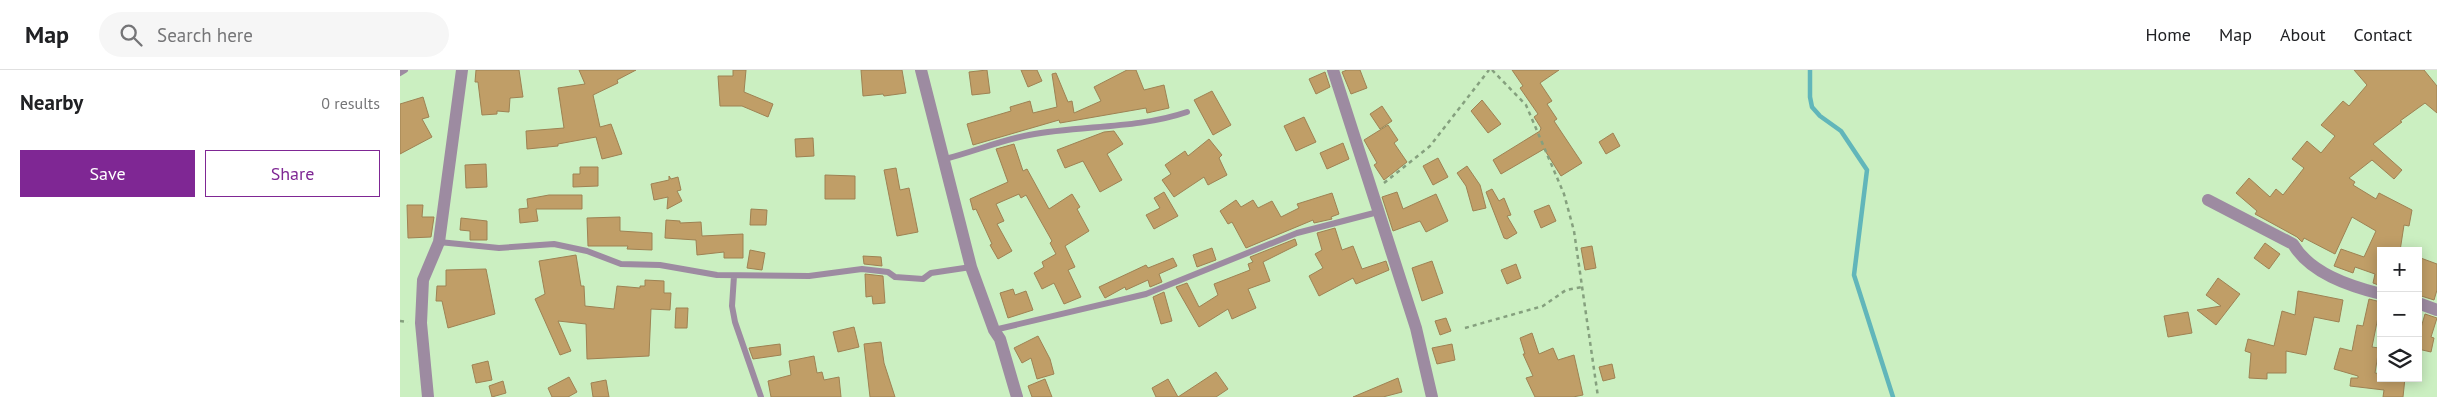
<!DOCTYPE html>
<html lang="en">
<head>
<meta charset="utf-8">
<style>
	body { margin:0; font-family:"PT Sans",sans-serif; background:#f6f6f6; color:#202124 }
	.controls { position:absolute; right:15px; bottom:15px; display:grid; overflow:hidden; border-radius:0px; box-shadow:0 2px 12px #0003 }
	.controls button { width:45px; height:45px; display:grid; place-items:center; padding:0; border:0; border-bottom:1px solid #e0e0e0; background:#fff; color:#202124; font:25px sans-serif }
	.list { margin:0; padding:0; list-style:none }
	h2 { display:flex; justify-content:space-between; align-items:center; height:65px; margin:0; padding:0 20px; font-size:21px }
	h2 small { font-size:16px; font-weight:400; color:#757577 }
	.actions { display:flex; gap:10px; padding:15px 20px }
	.actions a { flex:1; padding:11px 0; border:1px solid #7f2794; border-radius:0px; text-align:center; font-size:18px; color:#7f2794 }
	.actions .main { background:#7f2794; color:#fff }
	.icon { flex:none; width:28px; height:28px; fill:none; stroke:currentColor; stroke-width:2; stroke-linecap:round; stroke-linejoin:round }
	.map { position:relative; flex:none; width:2037px; height:327px; overflow:hidden }
	header { display:flex; align-items:center; gap:30px; box-sizing:border-box; height:70px; padding:0 25px; background:#fff; border-bottom:1px solid #e0e0e0 }
	header strong { font-size:24px }
	nav { display:flex; gap:28px; margin-inline-start:auto; font-size:18px }
	.search { width:350px; height:45px; background:#f6f6f6; display:flex; align-items:center; gap:12px; box-sizing:border-box; padding:0 18px; border-radius:28px; color:#757577; font-size:19px }
	main { display:flex }
	aside { flex:1; background:#fff }
	.map>svg:first-child { display:block }
	.lines { fill:none; stroke-linecap:round; stroke-linejoin:round }
	.stream { stroke:#61b6ba; stroke-width:4.5 }
	.building { fill:#c09e67; stroke:#9e8253 }
	.path { stroke:#85a07e; stroke-width:2.5; stroke-dasharray:4 4; stroke-linecap:butt }
	.lane { stroke:#9d8ba1; stroke-width:6 }
	.street { stroke:#9d8ba1; stroke-width:12 }
</style>
</head>
<body>
<header>
<strong>Map</strong>
<div class="search"><svg class="icon" aria-label="search" viewBox="0 0 24 24"><circle cx="10" cy="10" r="6"/><path d="M15 15l6 6"/></svg>Search here</div>
<nav><a>Home</a><a>Map</a><a>About</a><a>Contact</a></nav>
</header>
<main>
<aside>
<h2>Nearby<small>0 results</small></h2>
<ul class="list">
</ul>
<div class="actions"><a class="main">Save</a><a>Share</a></div>
</aside>
<div class="map">
<svg width="2037" height="327" viewBox="0 0 2037 327">
	<rect width="100%" height="100%" fill="#cbefc1"/>
	<g class="lines">
		<path class="stream" d="M1410,0v27l2,10 8,9 21,15 26,39 -13,105 39,122"/>
	</g>
	<path class="building" d="M76,0h43l4,27 -13,1 -1,14 -12,-1v3l-15,1 -4,-33h-3z
		M179,0h57l-19,10 1,3 -25,12 7,32 11,-3 11,30 -20,5 -6,-22 -38,7v2l-31,3 -1,-18 38,-3 -6,-40 27,-4z
		M333,0h13l-2,22 29,12 -5,13 -26,-11h-22l-2,-30h15z
		M461,0h41l4,23 -22,3 -1,-2 -20,2z
		M587,0l3,23 -18,2 -3,-23z
		M621,0h16l5,11 -14,6z
		M727,0h9l8,20 20,-5 5,23 -22,5 -1,-5 -86,15 -1,-3 -86,25 -6,-21 44,-13 -1,-4 20,-6 3,12 24,-6 -5,-33 4,-1 12,29 4,-1 2,12 27,-12 -7,-14z
		M947,0h13l7,18 -16,6 -9,-22z
		M1112,0h47l-19,13 12,18 -5,3 10,15 -3,2 28,42 -21,13 -17,-27 -43,25 -8,-14 47,-29 1,-3 -7,-11 4,-3 -18,-26 3,-2z
		M1954,0h70l13,16v27l-12,-10 -25,18 2,1 -29,22 29,26 -8,9 -22,-19 -23,18 6,4 -2,3 23,14 3,-6 33,17 -3,16 -5,-1 -4,26h-19v35l-8,-3 2,-9 -20,-7 -2,6 -19,-7 7,-17 23,8 12,-26 -24,-14 -17,37 -31,-16 -2,4 -5,-5 -42,-23 2,-3 -21,-18 13,-15 21,19 6,-8 7,6 21,-27 -12,-9 15,-18 14,12 14,-17 -14,-11 22,-24 6,5 18,-21z
		M925,2l5,15 -14,7 -7,-15z
		M812,21l19,34 -18,10 -19,-35z
		M23,27l6,20 -7,2 10,18 -32,17v-50z
		M1082,30l19,24 -13,9 -17,-22z
		M982,36l10,15 -12,8 -10,-15z
		M904,47l12,25 -20,9 -12,-25z
		M988,55l10,15 -4,3 13,19 -23,18 -10,-15 3,-2 -13,-23z
		M714,61l9,13 -16,10 15,26 -22,12 -17,-31 -18,7 -8,-18 47,-18z
		M1213,63l7,13 -14,8 -7,-12z
		M413,68l1,18 -18,1 -1,-18z
		M809,69l13,16 -3,3 8,17 -19,10 -4,-8 -30,20 -12,-17 9,-6 -6,-9 20,-14 3,5z
		M943,73l6,16 -22,10 -7,-16z
		M614,74l9,27 4,-2 22,40 23,-15 8,13 -3,2 12,22 -24,15 10,21 -7,3 13,27 -17,7 -10,-21 -12,6 -8,-16 10,-6 -2,-5 14,-8 -6,-11 2,-2 -26,-46 -5,3 -2,-4 -23,10 8,17 -7,3 15,27 -14,8 -8,-14 2,-1 -16,-35 -3,1 -3,-11 38,-17 -12,-33z
		M1038,88l10,19 -15,8 -10,-19z
		M86,94l1,23 -21,1 -1,-23z
		M1067,96l13,19 6,23 -13,3 -7,-25 -9,-13z
		M180,97h18v19l-25,1v-13h7z
		M496,98l4,22 9,-2 9,44 -21,4 -13,-66z
		M425,105l30,1v23h-30z
		M269,106l2,3 7,-2 3,13 -4,1 5,10 -15,8 1,-12 -14,3 -3,-16 18,-4z
		M1092,119l7,12 5,-3 7,17 -4,1 10,17 -10,6 -3,-1 -18,-46z
		M764,122l14,24 -24,13 -8,-14 14,-7 -6,-10z
		M997,122l6,17 33,-15 12,27 -22,11 -6,-11 -27,10 -11,-34z
		M932,123l7,21 -8,3 1,2 -18,4 -1,-3 -67,28 -14,-26 -4,2 -8,-13 16,-11 5,7 12,-7 5,8 14,-7 9,16 18,-9 -2,-4z
		M149,125h33v14h-46l2,12 -18,2 -1,-14 9,-1 -1,-9z
		M7,135h16l-1,12h12l-3,20 -23,1z
		M1149,135l7,16 -15,7 -7,-17z
		M351,139l16,1 -1,15h-16z
		M220,147v14l32,2v17l-25,-1 1,-3h-40l-1,-28z
		M61,148l26,3v19h-17v-9l-10,-1z
		M266,150l14,1v2l21,-1 1,14 41,-2v24h-19v-6l-27,3 -1,-15 -31,-2z
		M935,158l7,22 11,-4 9,23 24,-8 3,9 -33,14 -3,-6 -34,18 -10,-20 14,-8 -8,-14 7,-4 -5,-17z
		M895,169l2,6 -34,17 7,19 -22,8 8,19 -24,11 -4,-10 -29,18 -23,-40 11,-4 12,24 19,-12 -4,-11 36,-14 -2,-6 5,-2 -3,-5z
		M1865,173l15,11 -11,15 -15,-11z
		M1192,176l4,22 -11,2 -4,-22z
		M812,178l4,12 -19,7 -4,-12z
		M350,180l15,3 -3,17 -15,-2z
		M176,185l5,31h3l1,20 29,3 3,-23 23,2v-2h5v-6l19,1v12h7l-1,17 -19,-1 -2,47 -62,3 -1,-35 -28,-3 13,30 -11,4 -25,-56 10,-5 -6,-33z
		M463,186l18,1 1,9 -18,-2z
		M2018,187l19,7v26l-3,10 -16,-5z
		M773,188l4,8 -18,8 3,8 -12,5 -2,-7 -22,10 -1,-3 -20,11 -6,-11 47,-22 2,3z
		M1032,191l11,32 -21,8 -10,-33z
		M1116,194l5,14 -14,6 -6,-14z
		M86,199l9,45 -47,14 -6,-27h-6l1,-15h9v-16z
		M465,204l18,2 2,27 -12,1 -1,-8 -6,1z
		M1818,208l22,16 -24,31 -19,-15 24,-4 -15,-11z
		M613,219l2,6 11,-4 7,19 -25,8 -8,-25z
		M1898,221l45,9 -4,22 -25,-5 -8,38 -20,-4v22h-19v6l-18,-1 2,-25 -6,-2 3,-12 26,7 8,-35 13,4z
		M764,222l8,29 -11,3 -8,-27z
		M1969,229l12,3 -9,45 7,1 -4,25 6,1v4h24l-2,19h-20l1,-7 -34,-4 1,-8h7v-2l-24,-7 6,-21 12,3 5,-26 6,1z
		M276,238h12l-1,20h-12z
		M1788,242l4,21 -24,4 -4,-21z
		M2025,244l12,4 -6,19 3,1 -3,14 -13,-3v-11z
		M1046,248l5,13 -11,4 -5,-14z
		M454,257l5,20 -21,5 -5,-20z
		M1132,263l7,21 14,-6 5,12 16,-5 9,40 -10,2h-38l-9,-19 7,-2 -10,-22h2l-5,-16z
		M638,266l12,23 4,15 -17,5 -6,-21 -9,5 -8,-15z
		M481,272l3,21 11,34h-25l-6,-53z
		M380,274l1,11 -28,4 -4,-11z
		M1052,274l3,16 -18,4 -5,-16z
		M414,286l3,17 5,-1 2,8 15,-3 2,20h-70l-3,-16 23,-6 -2,-14z
		M88,291l4,19 -16,3 -4,-18z
		M1212,294l3,14 -12,3 -4,-14z
		M816,302l12,17 -12,8h-38z
		M169,307l8,15 -9,5h-16l-4,-9z
		M998,308l4,14 -19,5h-30z
		M645,309l7,18h-20l-4,-11z
		M768,309l10,18h-22l-4,-9z
		M206,310l3,17h-16l-2,-14z
		M103,311l3,12 -14,4 -3,-11z"/>
	<g class="lines">
		<path class="path" d="M1092,0l34,35 38,89 10,37 24,166
			M984,113l46,-37 59,-76
			M0,251l8,1
			M1065,258l78,-22 23,-16 16,-3"/>
		<path class="lane" d="M0,3l5,-3
			M545,89c28,-7 56,-19 84,-24 53,-10 108,-6 158,-23
			M39,172l60,6 55,-4 33,7 34,13 39,1 57,10 92,1 53,-7 26,3 7,5 28,2 8,-6 40,-6
			M334,206l-2,30 3,16 26,75
			M594,260l152,-36 151,-61 81,-21"/>
		<path class="street" d="M521,0l50,197 23,63 6,9 17,58
			M933,0l83,258 16,69
			M1808,130l85,44c17,29 56,42 88,50
			M2018,233l19,7
			M28,327l-7,-74 2,-43 16,-38 23,-172"/>
	</g>
</svg>
<div class="controls">
<button>+</button>
<button>−</button>
<button><svg class="icon" aria-label="layers" viewBox="0 0 24 24"><path d="M12 4l9 5-9 5-9-5zM3 14l9 5 9-5"/></svg></button>
</div>
</div>
</main>
</body>
</html>
